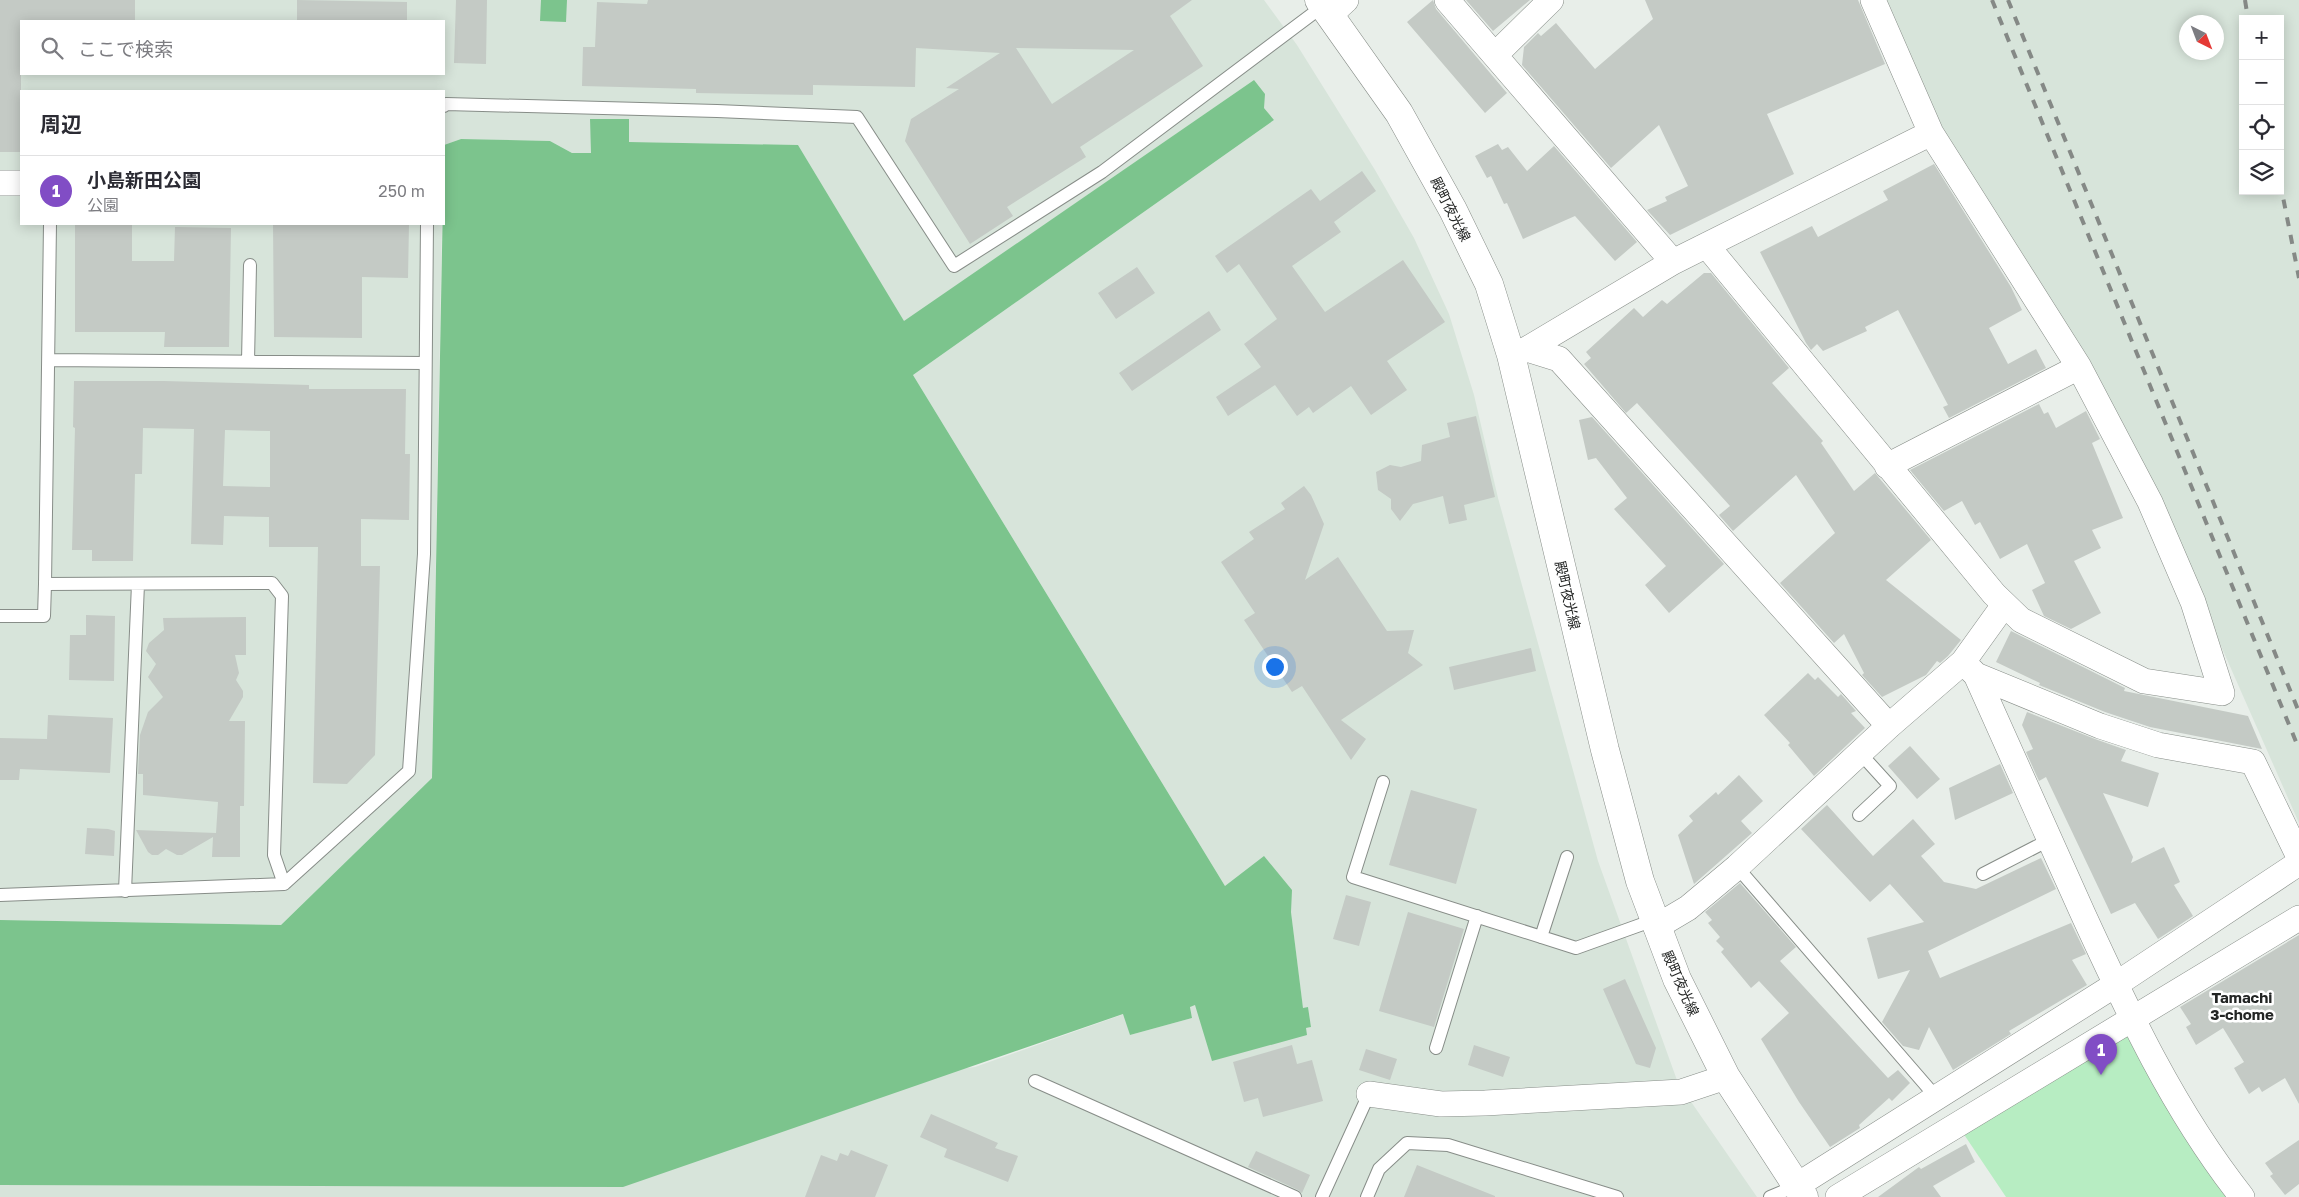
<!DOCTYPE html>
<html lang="ja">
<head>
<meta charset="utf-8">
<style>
	body { margin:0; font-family:"Golos Text","Noto Sans JP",sans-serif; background:#f7f7f7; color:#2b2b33 }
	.controls { position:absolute; right:15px; top:15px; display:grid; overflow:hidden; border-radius:0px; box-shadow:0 2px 12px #0003 }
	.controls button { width:45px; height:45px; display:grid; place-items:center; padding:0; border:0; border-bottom:1px solid #e1e1e2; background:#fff; color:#2b2b33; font:25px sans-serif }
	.compass { position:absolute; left:2179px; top:15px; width:45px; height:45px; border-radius:50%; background:#fff; box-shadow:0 2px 12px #0003; rotate:138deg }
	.you { position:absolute; left:1274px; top:666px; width:18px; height:18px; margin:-12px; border:4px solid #fff; border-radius:50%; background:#1a73e8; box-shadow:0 0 0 8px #1a73e833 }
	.badge { display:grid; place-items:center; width:32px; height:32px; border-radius:50%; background:#814dc5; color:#fff; font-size:16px; font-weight:700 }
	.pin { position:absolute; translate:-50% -41px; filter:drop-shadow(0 1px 2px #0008) }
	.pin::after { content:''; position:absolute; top:26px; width:18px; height:15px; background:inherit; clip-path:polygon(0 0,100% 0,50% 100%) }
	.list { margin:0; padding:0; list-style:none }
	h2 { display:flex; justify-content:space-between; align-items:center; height:65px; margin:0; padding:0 20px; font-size:21px }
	h2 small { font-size:16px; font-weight:400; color:#7c7c81 }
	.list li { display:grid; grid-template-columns:32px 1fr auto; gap:15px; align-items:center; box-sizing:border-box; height:70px; padding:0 20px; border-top:1px solid #e1e1e2 }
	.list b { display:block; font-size:19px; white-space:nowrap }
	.list p { margin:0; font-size:16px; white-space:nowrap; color:#7c7c81 }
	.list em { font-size:16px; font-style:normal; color:#7c7c81 }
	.icon { flex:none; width:28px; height:28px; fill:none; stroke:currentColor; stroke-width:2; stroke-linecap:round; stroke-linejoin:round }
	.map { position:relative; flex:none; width:2299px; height:1197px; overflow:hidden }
	.search { position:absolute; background:#fff; box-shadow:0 2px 12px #0003; left:20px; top:20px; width:425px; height:55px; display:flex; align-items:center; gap:12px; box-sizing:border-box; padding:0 18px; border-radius:0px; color:#7c7c81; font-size:19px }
	.panel { position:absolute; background:#fff; box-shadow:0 2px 12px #0003; left:20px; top:90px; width:425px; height:135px; border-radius:0px }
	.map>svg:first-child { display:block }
	.built { fill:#d7e4da; fill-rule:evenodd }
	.green { fill:#b7edc2 }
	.water { fill:#7cc48d }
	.building { fill:#c4cac5; fill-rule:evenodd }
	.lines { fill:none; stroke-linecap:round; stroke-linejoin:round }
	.service-casing { stroke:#878d88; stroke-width:14 }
	.minor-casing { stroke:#878d88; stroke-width:26 }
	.tertiary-casing { stroke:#878d88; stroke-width:29 }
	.service { stroke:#fff; stroke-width:12 }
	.minor { stroke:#fff; stroke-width:25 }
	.tertiary { stroke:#fff; stroke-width:28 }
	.rail { stroke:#858986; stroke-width:4; stroke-dasharray:9 9; stroke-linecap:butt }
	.labels { text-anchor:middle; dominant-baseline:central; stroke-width:5; stroke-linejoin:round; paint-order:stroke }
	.street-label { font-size:14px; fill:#232524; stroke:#fff }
	.neighbourhood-label { font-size:15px; font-weight:bold; fill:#232524; stroke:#fff }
</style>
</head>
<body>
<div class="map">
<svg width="2299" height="1197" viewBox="0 0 2299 1197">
	<rect width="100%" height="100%" fill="#e8eee9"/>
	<path class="built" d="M0,0h1264l33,45 78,125 39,68 35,76 25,81 24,103 100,363 80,222 79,114h-1757v-12l975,-118 149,-53 6,21 62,-17 -2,-12 5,-1 111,23 5,-1 -3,-20 -5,2 -12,-97v-22l-66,-4 -312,-511 361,-255 -10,-12 -10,-28 -350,242 -106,-177 -170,-3 -38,-23 2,34h-20l-22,-12 -89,-2 -17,6v-54h-423v133h421l-10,554 -151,147 -281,-5zM21,21h423v53h-423z
		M1885,0h414v823l-174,-395 -63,-112 -135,-213zM2243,19h37v172h-37zM2186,22h30v30h-30z"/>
	<path class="green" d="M2127,1028l47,93 57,76h-225l-45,-67z"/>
	<path class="water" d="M541,0h26l-1,22 -26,-1z
		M1254,80l11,14 -1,14 10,12 -361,255 312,511 39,-30 28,34 -1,22 12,96 5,-1 3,20 -5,1 1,7 -95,26 -17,-56 -5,2 2,11 -62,17 -7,-21 -500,173 -623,-2v-265l281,5 151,-147 12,-633 17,-6 89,2 22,12h19l-1,-34h39v23l169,3 106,176z"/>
	<path class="building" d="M0,0h135v21h-114v131h-21z
		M297,0l110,2v19h-110z
		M456,0h31l-1,64 -32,-1z
		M648,0h544l-22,16 33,50 -123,81 6,10 -79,50 6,9 -43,28 -65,-103 6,-22 48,-30 -13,-1 54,-35 -84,-5 -1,39 -102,-2v10l-117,-2v-4l-114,-3 1,-39h12l2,-45 50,2zM1016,48l118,2 -82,54z
		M1433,0l3,9 71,84 -22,20 -78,-91z
		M1466,0h64l-37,31z
		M1645,0h213l27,64 -118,50 27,60 -124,61 -23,-25 20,-9 -2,-4 23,-11 -29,-61 -48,43 -89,-103 2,-18 14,-14 3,3 15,-13 39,46 58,-50z
		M1498,144l4,6 6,-3 19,24 27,-25 83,96 -22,19 -40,-45 -52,23 -16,-36 -3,1 -13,-28 -4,2 -12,-22z
		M1934,164l77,123 11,23 -33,18 19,36 28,-15 10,19 -97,50 -6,-11 5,-2 -50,-95 -33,17 2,4 -44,20 -6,-7 -6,6 -5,-7 -46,-91 52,-26 6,11 70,-37 -5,-9z
		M1362,171l14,20 -42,31 7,10 -49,34 33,46 78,-52 42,62 -58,39 20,29 -36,25 -20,-29 -38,27 -4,-6 -12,9 -22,-31 -47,31 -12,-19 45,-30 -17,-23 33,-25 -38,-55 -12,9 -12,-17 96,-67 9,12z
		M273,224h136l-1,54 -46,-1v61l-88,-1z
		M75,225h57v36h42l1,-34 56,1 -2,119h-65l1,-15h-90z
		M1137,267l18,26 -39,26 -18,-26z
		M1704,273h7l78,95 -17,15 51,58 -2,2 33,48 21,-18 56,67 -45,40 75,60 -13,16 -8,7 -3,-2 -11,14 -44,22 -20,-22 2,-2 -20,-39 -10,9 -54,-60 55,-50 -39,-58 -63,56 -14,-16 11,-9 -93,-103 -11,10 -42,-49 7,-6 -5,-6 48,-44 9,9 19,-17 5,4z
		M1209,311l12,19 -89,61 -13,-18z
		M74,381h90l145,4v4h97l-1,65h5l-1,66 -48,-1v47h19l-5,189 -28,29 -34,-1 5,-236h-49v-30l-45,-1 -1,29 -32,-1 3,-115 -51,-1 -1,46h-7l-2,87h-41v-11h-20l3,-122 -2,-1zM225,430l45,1v56l-47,-1z
		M2039,404l5,10 4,-2 8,16 30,-17 14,28 -8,4 31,75 -31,12 9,18 -27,13 27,52 -30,16 -27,-13 -12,-26 13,-7 -18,-39 -27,15 -20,-37 -5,3 -13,-24 -18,10 -34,-41z
		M1476,416l19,81 -31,8 3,15 -18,4 -6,-28 -30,8 -13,17 -9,-12v-10l-13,-9 -2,-18 14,-7 11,2 20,-6 1,-16 28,-8 -3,-14z
		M1592,417l132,147 -55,49 -24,-28 21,-19 -52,-57 13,-11 -31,-40 -8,2 -9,-40z
		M1304,486l7,9 13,29 -19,56 33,-23 49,74 27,-1 -6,23 15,12 -82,55 25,19 -15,21 -49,-74 -10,6 -48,-72 11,-7 -34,-51 33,-23 -5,-7 36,-23 -4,-6z
		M86,615l29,1 -1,65 -45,-1 1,-45h16z
		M246,617v38h-11l4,18 -3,7 7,11v6l-14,24h16l-1,85h-4v51h-28l1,-20 -31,18h-5l-11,-6 -8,6h-6l-4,-3 -12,-22 80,3 2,-31 -75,-7v-21h-5l2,-39 8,-23 15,-15 -15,-20 8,-13 -10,-13 3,-8 15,-13 -1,-12z
		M2011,631l114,57 -1,3 124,25 14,33 -112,-22 -45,-15 -66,-27 1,-2 -44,-21z
		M1531,648l5,23 -82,19 -5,-23z
		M1808,673l7,7 3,-3 20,20 3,-3 15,17 -5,2 14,15 -51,48 -26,-31 2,-2 -26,-28z
		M2027,712l68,27 31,11 -5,11 38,12 -11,34 -45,-14 30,64 -2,6 33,-16 16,35 -6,3 19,31 -35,23 -23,-36 -24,11 -65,-137 -7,4 -13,-29 7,-3 -11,-24z
		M48,715l65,3 -3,55 -90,-4 -1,11h-19v-42l47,1z
		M1910,746l30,33 -23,20 -29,-33z
		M2000,764l13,29 -58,27 -6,-32z
		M1739,775l24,26 -22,20 11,12 -58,51 -16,-49 15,-14 -4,-5 27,-24 2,3z
		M1411,790l66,19 -21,75 -67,-19z
		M1827,805l46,51 40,-37 22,25 -14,12 23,26 32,7 65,-31 15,31 -128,62 12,27 131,-55 15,31 -14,6 15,25 -78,46 2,3 -58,36 -24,-43 -10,23 -16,-4 -21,-24 28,-52 -32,9 -11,-41 57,-16 -34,-38 -20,18 -69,-73z
		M87,828l21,1 7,2 -1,25 -29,-2z
		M1740,883l56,64 -16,14 108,117 10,-8 12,13 -18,18 -3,-3 -30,27 1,3 -30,19 -31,-45 -38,-63 28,-26 -30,-32 -8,7 -30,-36 3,-3 -8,-8 4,-4 -12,-14 4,-3 -7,-8z
		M1346,895l25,7 -12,44 -26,-7z
		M1408,912l56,17 -30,98 -55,-16z
		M2299,935v169l-14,-26 -23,14 -3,-5 -10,7 -15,-26 10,-6 -21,-34 -27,17 -10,-18 5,-3 -11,-17z
		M1625,979l31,69 -6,20 -14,-4 -33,-75z
		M1292,1045l5,19 15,-4 11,41 -60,16 -5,-19 -14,4 -11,-40z
		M1474,1045l36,12 -7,20 -35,-12z
		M1366,1049l31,10 -7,21 -31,-10z
		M931,1114l67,29 -3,5 23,8 -10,26 -64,-25 3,-8 -27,-12z
		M2299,1140v44l-14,11 -15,-19 3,-2 -8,-11z
		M1966,1144l9,18 -42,24 8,11h-63l41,-30 2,2z
		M851,1150l37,15 -13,32h-70l16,-42 16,6 3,-8 8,3z
		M1256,1151l54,24 -8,18 -4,-3 -50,-23z
		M1417,1165l78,31v1h-91z"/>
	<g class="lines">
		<g class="service-casing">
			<path id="service" d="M444,106l2,-2 271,7 140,6 97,149 148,-94 221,-166
				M50,224l-5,360 227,-1 10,13 -8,259 10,29
				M49,360l376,3
				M248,361l2,-96
				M0,616h44l1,-32
				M1383,782l-30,95 223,71 78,-28
				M1859,815l31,-29 -30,-33
				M1737,867l199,230
				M1983,874l66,-34
				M125,891l13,-307
				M0,895l284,-11 125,-113 15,-217 3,-330
				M1541,937l26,-80
				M1436,1048l41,-132
				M1035,1081l260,116
				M1322,1197l47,-103
				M1367,1197l12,-28 28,-26 41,2 169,52
				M1770,1197l26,-11"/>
		</g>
		<g class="minor-casing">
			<path id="minor" d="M1447,0l226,262
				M1331,14l15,-14
				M1495,55l56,-55
				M0,183h21
				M1707,246l287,348 27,26 123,61 78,12 -29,-91 -43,-100 -71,-135 -148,-234 -58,-133
				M1527,349l32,10 330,367
				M1516,353l11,-4 146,-87 258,-129
				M1887,466l192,-99
				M1963,662l13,13c35,79 71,159 107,239 45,98 91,197 159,283
				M1976,675l124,51 58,19 95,17 46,95
				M1656,927l32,-19 49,-41 152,-141 74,-64 41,-57
				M1369,1094l72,10 44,-1 196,-11 45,-15
				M1796,1186l319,-201 184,-122
				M1838,1197l461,-279"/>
		</g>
		<g class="tertiary-casing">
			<path id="tertiary" d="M1319,0l80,113 54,97 36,74 22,71 94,395 35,131 37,98 49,98 78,120"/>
		</g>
		<use href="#service" class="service"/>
		<use href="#minor" class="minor"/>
		<use href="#tertiary" class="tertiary"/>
		<path class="rail" d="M1992,0l307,749
			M2008,0l291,712
			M2245,0l3,19
			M2280,182l19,96"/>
	</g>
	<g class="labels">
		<g class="street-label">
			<text transform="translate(1451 209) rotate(63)">殿町夜光線</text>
			<text transform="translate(1568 595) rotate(77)">殿町夜光線</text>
			<text transform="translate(1681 983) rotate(66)">殿町夜光線</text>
		</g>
		<g class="neighbourhood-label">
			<text x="2242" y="997">Tamachi<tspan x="2242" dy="17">3-chome</tspan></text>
		</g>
	</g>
</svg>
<div class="controls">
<button>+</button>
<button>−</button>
<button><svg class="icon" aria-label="locate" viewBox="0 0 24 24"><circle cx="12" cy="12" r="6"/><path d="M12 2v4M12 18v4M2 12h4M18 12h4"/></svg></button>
<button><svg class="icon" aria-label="layers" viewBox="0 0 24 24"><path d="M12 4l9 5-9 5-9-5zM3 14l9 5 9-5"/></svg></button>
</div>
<svg class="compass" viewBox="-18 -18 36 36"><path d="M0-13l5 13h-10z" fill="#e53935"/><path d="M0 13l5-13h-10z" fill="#7c7c81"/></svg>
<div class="you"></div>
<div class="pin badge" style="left:2101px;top:1075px">1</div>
<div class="search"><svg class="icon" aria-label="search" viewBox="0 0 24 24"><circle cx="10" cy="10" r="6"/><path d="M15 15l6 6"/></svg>ここで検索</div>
<section class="panel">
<h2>周辺<small></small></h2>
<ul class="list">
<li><span class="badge">1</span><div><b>小島新田公園</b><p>公園</p></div><em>250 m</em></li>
</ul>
</section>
</div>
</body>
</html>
